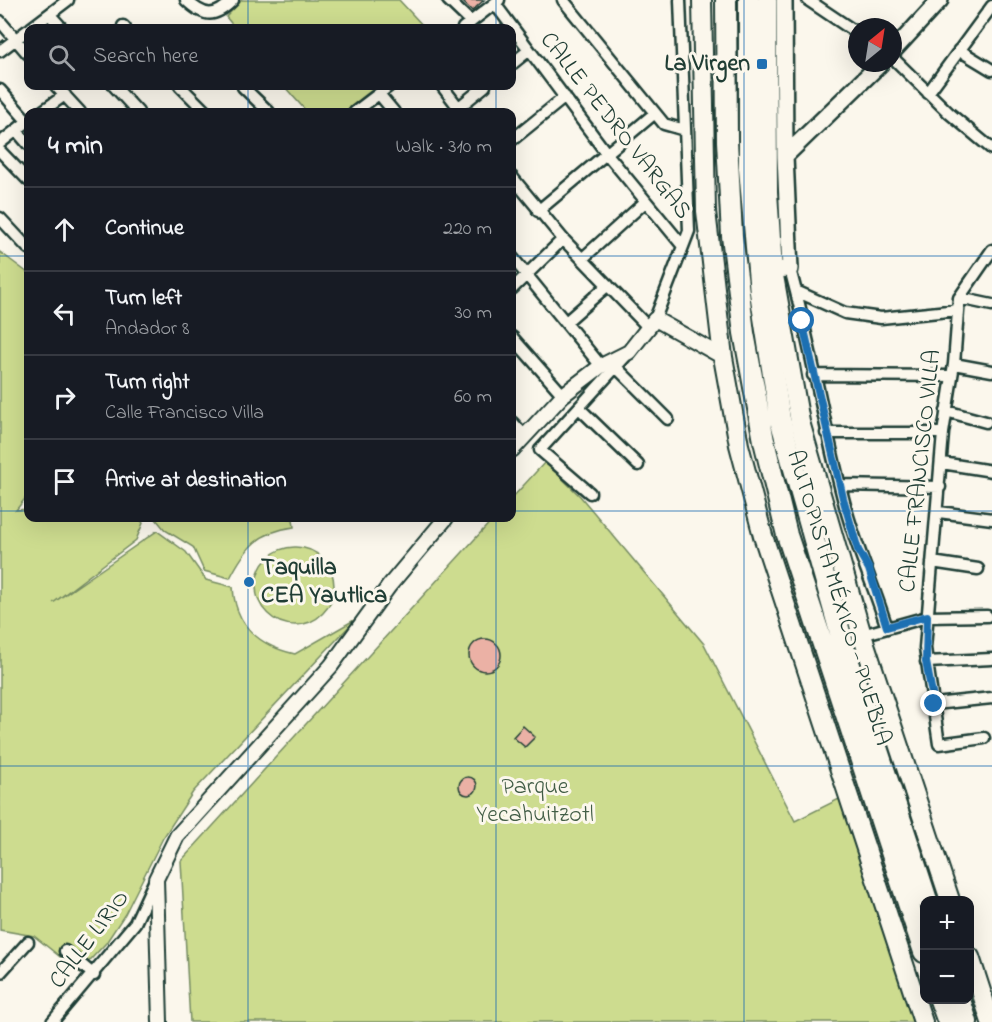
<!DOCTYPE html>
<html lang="en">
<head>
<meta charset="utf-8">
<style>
	body { margin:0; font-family:"Indie Flower",sans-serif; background:#242831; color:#f1f3f6 }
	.controls { position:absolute; right:18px; bottom:18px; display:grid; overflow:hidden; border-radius:12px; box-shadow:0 6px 24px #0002 }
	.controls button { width:54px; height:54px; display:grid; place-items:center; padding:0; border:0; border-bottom:2px solid #363941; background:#171b24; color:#f1f3f6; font:30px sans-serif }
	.compass { position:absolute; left:848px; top:18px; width:54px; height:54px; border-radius:50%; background:#171b24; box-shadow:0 6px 24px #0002; rotate:30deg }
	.stop { position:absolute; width:18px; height:18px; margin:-14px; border:4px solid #1f6fb2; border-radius:50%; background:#fff }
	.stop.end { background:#1f6fb2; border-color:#fff; box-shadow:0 2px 6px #0008 }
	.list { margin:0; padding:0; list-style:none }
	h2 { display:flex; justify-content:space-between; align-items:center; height:78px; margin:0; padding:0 24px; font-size:26px }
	h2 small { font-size:20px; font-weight:400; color:#9ea1a6 }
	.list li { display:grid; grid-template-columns:39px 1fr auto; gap:18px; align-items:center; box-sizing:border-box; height:84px; padding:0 24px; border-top:2px solid #363941 }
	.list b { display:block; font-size:22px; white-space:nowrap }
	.list p { margin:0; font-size:20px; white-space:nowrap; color:#9ea1a6 }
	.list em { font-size:20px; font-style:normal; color:#9ea1a6 }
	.icon { flex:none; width:33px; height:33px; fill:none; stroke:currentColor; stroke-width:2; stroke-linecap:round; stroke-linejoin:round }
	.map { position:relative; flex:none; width:992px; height:1022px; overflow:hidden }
	.search { position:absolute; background:#171b24; box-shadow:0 6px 24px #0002; left:24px; top:24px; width:492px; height:66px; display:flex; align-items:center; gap:15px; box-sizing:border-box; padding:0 21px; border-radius:12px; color:#9ea1a6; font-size:22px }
	.panel { position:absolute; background:#171b24; box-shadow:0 6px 24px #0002; left:24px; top:108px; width:492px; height:414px; border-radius:12px }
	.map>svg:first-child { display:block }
	.green { fill:#cddc8f; stroke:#768c62; stroke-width:1.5 }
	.building { fill:#ebb1a5; stroke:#1f3d34; stroke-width:1.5 }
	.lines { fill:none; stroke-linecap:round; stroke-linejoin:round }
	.minor-casing { stroke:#1f3d34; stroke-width:15 }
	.tertiary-casing { stroke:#1f3d34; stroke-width:18 }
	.secondary-casing { stroke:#1f3d34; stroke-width:20 }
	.trunk-casing { stroke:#1f3d34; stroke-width:22 }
	.motorway-casing { stroke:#1f3d34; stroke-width:24 }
	.minor { stroke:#fbf7ec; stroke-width:10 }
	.tertiary { stroke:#fbf7ec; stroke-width:14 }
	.secondary { stroke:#fbf7ec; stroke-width:15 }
	.trunk { stroke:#fbf7ec; stroke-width:18 }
	.motorway { stroke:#fbf7ec; stroke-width:20 }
	.route { stroke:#1f6fb2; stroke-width:8 }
	.grid { fill:none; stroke:#1f6fb2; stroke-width:1.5; stroke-opacity:0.55 }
	.poi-dot { fill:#1f6fb2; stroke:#fbf7ec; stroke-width:2 }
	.labels { text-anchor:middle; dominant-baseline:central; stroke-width:6; stroke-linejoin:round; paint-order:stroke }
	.poi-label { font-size:24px; font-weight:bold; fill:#1f3d34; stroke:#fbf7ec; text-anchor:end }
	.street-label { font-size:24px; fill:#1f3d34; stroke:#fbf7ec }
	.park-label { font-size:24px; fill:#425d46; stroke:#fbf7ec }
</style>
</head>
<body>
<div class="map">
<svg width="992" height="1022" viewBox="0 0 992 1022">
	<rect width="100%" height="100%" fill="#fbf7ec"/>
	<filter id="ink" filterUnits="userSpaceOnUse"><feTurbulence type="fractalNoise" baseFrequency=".0167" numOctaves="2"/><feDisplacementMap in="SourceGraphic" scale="12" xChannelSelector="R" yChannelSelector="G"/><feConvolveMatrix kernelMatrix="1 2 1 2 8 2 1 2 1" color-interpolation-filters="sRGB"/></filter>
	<g filter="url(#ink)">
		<path class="green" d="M242,0h157l26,28h-190l-9,-11z
			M284,86h93l-33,26h-37z
			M0,252l28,21v222l-12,15 12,-1v9h111l4,5 -7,17 -83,63 104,-72 29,21 20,28 27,7c2,38 26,59 62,67l61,-35 -163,173 -30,46 -38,76 -19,29 -27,29 -45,-36 -34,-6z
			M545,462l35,34 124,148 91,177 46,-23 73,224h-724l-9,-161 313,-343h18v-20z
			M158,518h126l9,1 1,8c-36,5 -48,20 -64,51l-26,-7 -11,-24 -28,-17 -9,-11z
			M256 586a39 39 0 1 1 78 0a39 39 0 1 1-78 0Z"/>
		<path class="building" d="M461,0h23l-12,11z
			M469 655a16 16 0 1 1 32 0a16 16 0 1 1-32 0Z
			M523,726l12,11 -10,10 -12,-10z
			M459 786a9 9 0 1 1 18 0a9 9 0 1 1-18 0Z"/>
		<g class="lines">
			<g class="minor-casing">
				<path id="minor" d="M186,0c19,18 29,18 47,0
					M448,0l23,22
					M563,0l101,124 21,6
					M808,0l49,33
					M495,4l112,150 75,91
					M50,15l12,13
					M0,21l28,33
					M123,26l2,2
					M31,28l37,-28
					M463,28l36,-28
					M959,50l33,20
					M0,51l28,-21
					M893,58l56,55 43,36
					M512,64l16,-13
					M56,86l24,26
					M114,86l24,26
					M180,86l26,26
					M442,86l20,26
					M243,87l26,25
					M0,90l28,32
					M928,93l64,-87
					M379,94l15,18
					M458,108l27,-22
					M41,112l24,-17
					M355,112l34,-26
					M16,130l12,14
					M512,140l53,-43
					M0,143l28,-22
					M0,151l28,29
					M512,177l51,62 85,88
					M538,211l117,-98
					M0,218l28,30
					M512,257l89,109
					M582,259l63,-57
					M790,269c21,76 33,153 53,229 11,45 30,85 44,130
					M512,289l51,-50
					M796,291l49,22 36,5 77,-8
					M959,298l33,7
					M655,319l34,-88 -9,-231
					M566,322l42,-37
					M512,337l51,58
					M954,364l38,7
					M616,367l52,52
					M813,375l138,1
					M579,408l59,57
					M946,411l40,11
					M512,422l13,14
					M826,433h117
					M942,463l50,8
					M840,485l100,2
					M590,493l-50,-43 85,-93
					M939,512l53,7
					M932,562l46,7
					M862,635l65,-18 60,-1
					M926,662l66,-3
					M934,704l58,-6
					M984,738l-45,6 -14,-96 18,-215 11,-69 5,-66 33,-48
					M65,951l29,24
					M0,973l28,-31
					M52,1022l83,-99 19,-41"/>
			</g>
			<g class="tertiary-casing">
				<path id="tertiary" d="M512,450l51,-55 38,-29 28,-14 26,-33 68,38
					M160,1022l-4,-143 21,-43 154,-170 58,-80 57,-68"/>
			</g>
			<g class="secondary-casing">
				<path id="secondary" d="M893,51l47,-51
					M785,156l96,-93
					M773,270l17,-1 -5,-113 -1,-156"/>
			</g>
			<g class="trunk-casing">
				<path id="trunk" d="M702,0l4,211 17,146 16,88 24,91 160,486
					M767,0l1,192 5,78 27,152 62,213 88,265
					M970,957l21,65"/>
			</g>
			<g class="motorway-casing">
				<path id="motorway" d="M726,0l1,141 5,95 12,97 20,108 23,94 137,417
					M749,0v168l11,124 20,127 65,231 82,250
					M940,1000l8,22
					M960,1000l7,22"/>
			</g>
			<use href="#minor" class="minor"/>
			<use href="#tertiary" class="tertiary"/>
			<use href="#secondary" class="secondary"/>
			<use href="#trunk" class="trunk"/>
			<use href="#motorway" class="motorway"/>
		</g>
	</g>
	<g class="lines" filter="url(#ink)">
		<path class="route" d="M802,321l41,177 15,52 11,19 18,58 40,-11 -1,46 8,42"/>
	</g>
	<path class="grid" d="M248,0v28M496,0v28M744,0v1022M248,86v26M496,86v26M0,256h28M512,256h480M0,511h28M512,511h480M248,518v504M496,518v504M0,766h992"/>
	<g class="poi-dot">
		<rect x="756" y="58" width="12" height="12" rx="3"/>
		<circle cx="249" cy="582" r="6"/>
	</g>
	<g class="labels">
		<g class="poi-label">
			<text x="750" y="64">La Virgen</text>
			<text x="261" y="568" text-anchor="start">Taquilla<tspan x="261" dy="28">CEA Yautlica</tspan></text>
		</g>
		<g class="street-label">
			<text transform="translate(615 126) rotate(52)">CALLE PEDRO VARGAS</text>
			<text transform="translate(921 471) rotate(-84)">CALLE FRANCISCO VILLA</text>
			<text transform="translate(838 598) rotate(73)">AUTOPISTA MÉXICO - PUEBLA</text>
			<text transform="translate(90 940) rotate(-53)">CALLE LIRIO</text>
		</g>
		<g class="park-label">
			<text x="535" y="787">Parque<tspan x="535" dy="28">Yecahuitzotl</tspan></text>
		</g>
	</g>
</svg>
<div class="controls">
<button>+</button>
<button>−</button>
</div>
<svg class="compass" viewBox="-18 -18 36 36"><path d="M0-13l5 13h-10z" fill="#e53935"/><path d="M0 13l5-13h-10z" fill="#9ea1a6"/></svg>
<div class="stop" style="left:802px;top:321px"></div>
<div class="stop end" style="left:934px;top:704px"></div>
<div class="search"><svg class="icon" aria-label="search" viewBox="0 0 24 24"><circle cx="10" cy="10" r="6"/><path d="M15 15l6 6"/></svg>Search here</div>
<section class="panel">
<h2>4 min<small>Walk · 310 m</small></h2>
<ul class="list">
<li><svg class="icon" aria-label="ahead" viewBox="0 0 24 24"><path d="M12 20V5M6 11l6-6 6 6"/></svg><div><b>Continue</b></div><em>220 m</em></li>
<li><svg class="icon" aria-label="left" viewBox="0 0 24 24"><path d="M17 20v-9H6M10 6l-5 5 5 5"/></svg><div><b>Turn left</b><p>Andador 8</p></div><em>30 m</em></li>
<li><svg class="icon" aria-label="right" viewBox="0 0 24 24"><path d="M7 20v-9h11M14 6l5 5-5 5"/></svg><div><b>Turn right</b><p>Calle Francisco Villa</p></div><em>60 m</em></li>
<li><svg class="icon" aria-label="arrive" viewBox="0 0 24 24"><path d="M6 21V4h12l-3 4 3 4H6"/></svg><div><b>Arrive at destination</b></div></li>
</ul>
</section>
</div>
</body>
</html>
